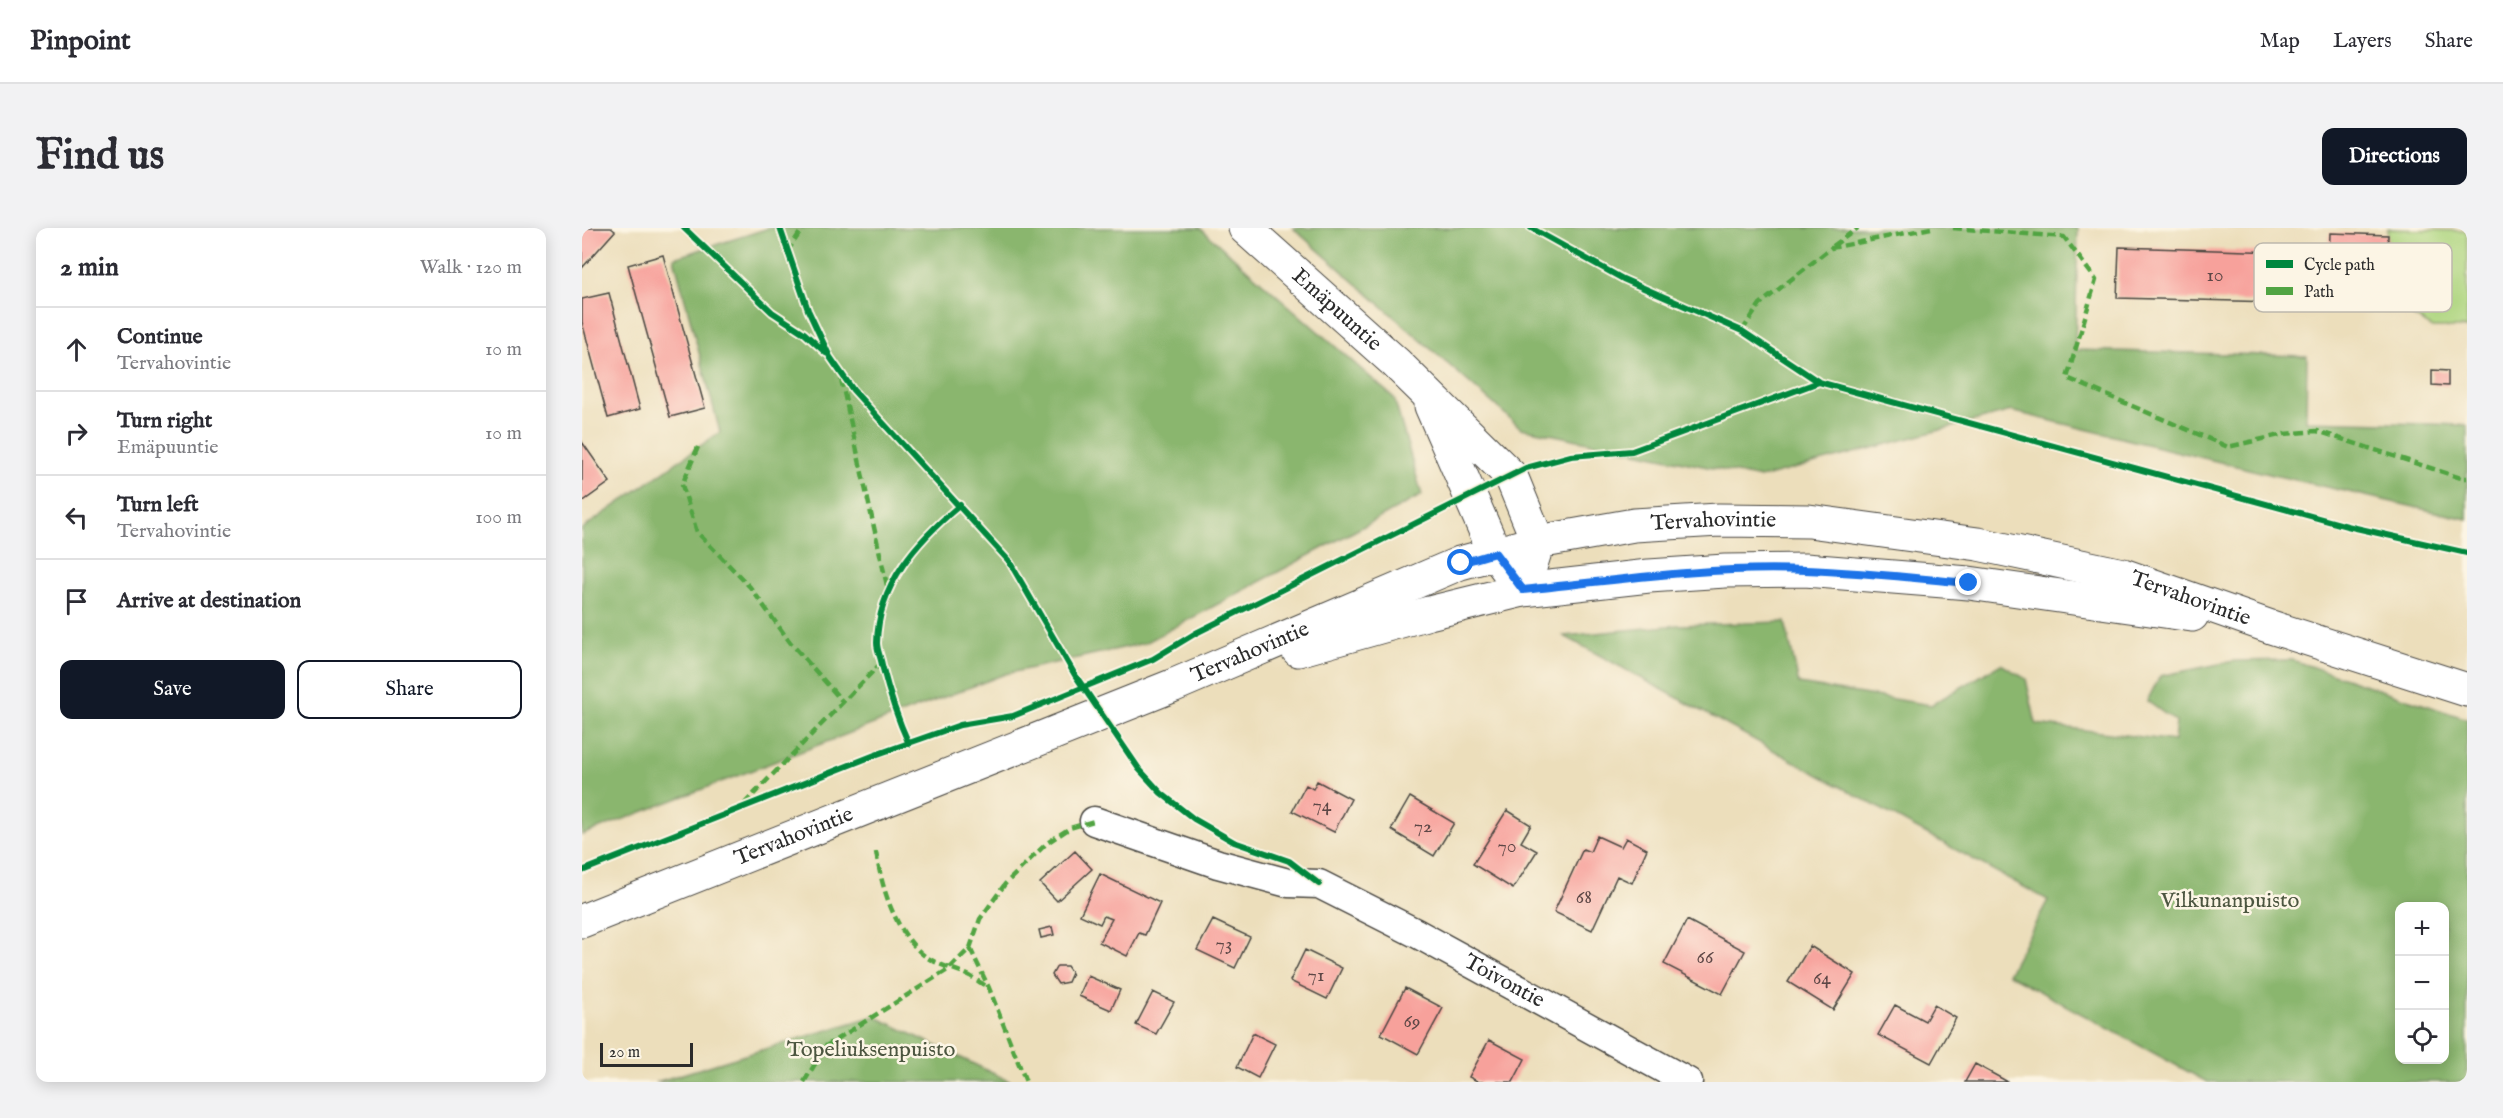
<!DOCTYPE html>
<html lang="en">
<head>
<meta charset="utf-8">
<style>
	body { margin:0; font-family:"IM FELL English",serif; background:#f2f2f3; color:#2b2b33 }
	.controls { position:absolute; right:18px; bottom:18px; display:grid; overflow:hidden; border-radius:12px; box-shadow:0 3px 15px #0003 }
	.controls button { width:54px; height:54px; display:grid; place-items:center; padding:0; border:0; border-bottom:2px solid #e1e1e2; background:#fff; color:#2b2b33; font:30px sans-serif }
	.scale { position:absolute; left:18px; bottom:15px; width:93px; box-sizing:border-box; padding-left:6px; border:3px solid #2b2b2b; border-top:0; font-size:16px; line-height:21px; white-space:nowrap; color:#2b2b2b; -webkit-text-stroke:4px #fcf5e5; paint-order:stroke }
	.stop { position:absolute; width:18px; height:18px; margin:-14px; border:4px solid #1a73e8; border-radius:50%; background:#fff }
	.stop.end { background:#1a73e8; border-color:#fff; box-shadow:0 2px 6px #0008 }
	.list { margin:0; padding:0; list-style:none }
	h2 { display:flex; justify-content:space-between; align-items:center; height:78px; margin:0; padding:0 24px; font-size:26px }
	h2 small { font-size:20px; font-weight:400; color:#7c7c81 }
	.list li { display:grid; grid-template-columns:39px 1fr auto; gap:18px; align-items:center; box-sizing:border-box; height:84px; padding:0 24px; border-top:2px solid #e1e1e2 }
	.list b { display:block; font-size:22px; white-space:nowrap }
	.list p { margin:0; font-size:20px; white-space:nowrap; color:#7c7c81 }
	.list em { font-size:20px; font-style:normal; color:#7c7c81 }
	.actions { display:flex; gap:12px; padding:18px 24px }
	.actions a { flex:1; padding:14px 0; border:2px solid #111827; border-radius:12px; text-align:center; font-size:21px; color:#111827 }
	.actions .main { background:#111827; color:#fff }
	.icon { flex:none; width:33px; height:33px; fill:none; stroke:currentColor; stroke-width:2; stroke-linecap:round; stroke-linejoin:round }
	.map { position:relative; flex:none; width:1885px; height:854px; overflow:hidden; border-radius:12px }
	header { display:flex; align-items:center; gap:36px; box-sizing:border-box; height:84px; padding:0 30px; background:#fff; border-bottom:2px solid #e1e1e2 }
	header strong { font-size:28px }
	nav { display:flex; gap:33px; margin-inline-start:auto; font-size:21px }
	.intro { display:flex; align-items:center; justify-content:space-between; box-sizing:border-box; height:144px; padding:0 36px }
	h1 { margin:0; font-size:42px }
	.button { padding:15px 27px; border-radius:12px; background:#111827; color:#fff; font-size:21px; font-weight:700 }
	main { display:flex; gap:36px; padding:0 36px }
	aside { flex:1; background:#fff; border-radius:12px; box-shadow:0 3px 15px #0003 }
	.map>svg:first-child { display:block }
	.green { fill:#add57f; stroke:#6c8055; stroke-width:1.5 }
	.forest { fill:#8ab66e; stroke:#5a704c; stroke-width:1.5; fill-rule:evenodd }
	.building { fill:#f7a19b }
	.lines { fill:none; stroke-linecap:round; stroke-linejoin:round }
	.minor-casing { stroke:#484641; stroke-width:31 }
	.tertiary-casing { stroke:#484641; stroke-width:35 }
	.secondary-casing { stroke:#484641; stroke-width:35 }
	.minor { stroke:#fff; stroke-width:28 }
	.tertiary { stroke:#fff; stroke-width:33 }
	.secondary { stroke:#fff; stroke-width:33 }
	.quiet { stroke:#51a443; stroke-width:4.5; stroke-dasharray:9 4.5; stroke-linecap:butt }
	.cycleway-casing { stroke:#fcf5e5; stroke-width:10 }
	.cycleway { stroke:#00873e; stroke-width:6 }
	.route { stroke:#1a73e8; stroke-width:8 }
	.labels { text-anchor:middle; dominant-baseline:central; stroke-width:5; stroke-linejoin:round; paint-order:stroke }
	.number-label { font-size:20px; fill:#5e4847 }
	.street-label { font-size:22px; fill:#2b2b2b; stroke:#fcf5e5 }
	.park-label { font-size:22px; fill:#4c5640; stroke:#fcf5e5 }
	.key { fill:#fcf5e5; stroke:#bdb8ad; stroke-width:1.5 }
	.key-label { font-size:16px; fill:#2b2b2b }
</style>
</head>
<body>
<header>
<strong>Pinpoint</strong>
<nav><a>Map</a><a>Layers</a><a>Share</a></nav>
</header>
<div class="intro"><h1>Find us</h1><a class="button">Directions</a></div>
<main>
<aside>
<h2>2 min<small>Walk · 120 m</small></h2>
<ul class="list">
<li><svg class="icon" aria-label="ahead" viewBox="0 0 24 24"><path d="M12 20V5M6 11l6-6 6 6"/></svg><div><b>Continue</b><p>Tervahovintie</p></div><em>10 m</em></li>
<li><svg class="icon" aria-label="right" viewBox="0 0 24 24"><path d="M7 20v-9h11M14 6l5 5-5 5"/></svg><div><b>Turn right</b><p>Emäpuuntie</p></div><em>10 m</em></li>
<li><svg class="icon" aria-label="left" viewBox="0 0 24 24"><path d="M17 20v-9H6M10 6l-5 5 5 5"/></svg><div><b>Turn left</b><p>Tervahovintie</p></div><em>100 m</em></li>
<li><svg class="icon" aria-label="arrive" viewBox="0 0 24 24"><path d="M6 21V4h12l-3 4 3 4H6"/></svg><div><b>Arrive at destination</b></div></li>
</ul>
<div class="actions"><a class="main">Save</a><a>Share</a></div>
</aside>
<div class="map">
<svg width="1885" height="854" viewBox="0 0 1885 854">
	<rect width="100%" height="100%" fill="#fcf5e5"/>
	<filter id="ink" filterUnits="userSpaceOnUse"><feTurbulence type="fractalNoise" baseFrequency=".0167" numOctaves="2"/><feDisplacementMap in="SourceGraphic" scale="12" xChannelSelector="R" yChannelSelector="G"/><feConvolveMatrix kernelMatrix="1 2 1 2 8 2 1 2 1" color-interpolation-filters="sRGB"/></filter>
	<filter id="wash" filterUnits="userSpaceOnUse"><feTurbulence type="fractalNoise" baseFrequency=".008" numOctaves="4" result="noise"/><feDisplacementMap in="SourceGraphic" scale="24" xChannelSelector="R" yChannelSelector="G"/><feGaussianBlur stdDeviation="1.35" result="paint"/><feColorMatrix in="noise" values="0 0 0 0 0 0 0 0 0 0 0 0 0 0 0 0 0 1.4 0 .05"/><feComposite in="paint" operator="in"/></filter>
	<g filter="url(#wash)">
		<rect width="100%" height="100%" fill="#ecdebb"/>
		<path class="green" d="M1806,1l79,2v97h-34l-51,-30 5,-32z"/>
		<path class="forest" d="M187,0h431l194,170 28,97 -277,148 -140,31 -423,161v-306l138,-97 -46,-174z
			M711,0h785l-3,122 232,6 -1,65 161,4v94l-198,-45 -258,-63 -251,67 -239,-50z
			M1203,394l14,62 132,21 70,-41 25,15 10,45 138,17 2,-19 -29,-21 13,-25 74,-15 58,-1 175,59v363h-260l-199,-108 40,-74 -484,-264 114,-11zM1818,678h44v154h-44z
			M292,788l137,66h-355z"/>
		<g id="blocks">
			<path class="building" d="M0,0h29l4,3 -33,37z
				M1748,5l58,2 -1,31 -58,-2z
				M1537,19l194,6 -1,50 -195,-5z
				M81,27l42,153 -35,9 -42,-152z
				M27,65l31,116 -32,9 -26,-96v-23z
				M1850,142l16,1v15l-16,-1z
				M0,214l28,40 -28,20z
				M735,553l34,18 -17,33 -42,-21 14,-26 7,4z
				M828,569l44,26 -20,33 -43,-26z
				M925,582l24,15 -10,17 16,9 -24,38 -40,-25z
				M1015,608l24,11 5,-9 21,11 -15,34 -15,-7 -25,54 -38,-18 29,-63 7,3z
				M493,623l17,18 -35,32 -17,-18z
				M518,646l60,29 -15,32 -6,-2 -12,23 -28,-14 13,-23 -8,-3 -4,8 -20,-9z
				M631,692l37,17 -15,31 -38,-18z
				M1105,692l58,31 -23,43 -58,-30z
				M470,699l2,8 -13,3 -2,-8z
				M1228,718l45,28 -22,36 -45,-28z
				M723,722l37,18 -15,31 -37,-18z
				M475,738h10l5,7 -4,9 -10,2 -6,-9z
				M506,748l32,14 -9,20 -32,-14z
				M823,760l38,20 -25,46 -37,-20z
				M571,764l21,10 -18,32 -20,-9z
				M1313,777l30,16 9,-16 22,13 -25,45 -53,-28z
				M671,805l22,11 -17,34 -21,-11z
				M907,812l36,19 -12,23h-34l-10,-5z
				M1393,836l33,18h-43z"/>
		</g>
	</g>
	<g filter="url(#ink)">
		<use href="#blocks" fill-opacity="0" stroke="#484641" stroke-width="1.5"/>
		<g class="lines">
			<g class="minor-casing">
				<g id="minor">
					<path id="s1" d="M512,593l124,43 70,19 31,1 97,49 272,149"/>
				</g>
			</g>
			<g class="tertiary-casing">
				<g id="tertiary">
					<path id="s2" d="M663,0l151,135 115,113 27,66 -15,48"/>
					<path d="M849,178l64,147 17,23"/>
				</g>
			</g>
			<g class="secondary-casing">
				<g id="secondary">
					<path d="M716,422l131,-37 94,-23 126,-14 76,-5 80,-1 164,13 223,32"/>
					<path id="s3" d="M0,693l590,-235 288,-123 78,-21 96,-17 85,-5 90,1 169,23 145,31 148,52 196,63"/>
				</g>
			</g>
			<use href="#minor" class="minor"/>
			<use href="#tertiary" class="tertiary"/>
			<use href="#secondary" class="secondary"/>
			<path class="quiet" d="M1371,0l111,9 32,43 -29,98 161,69 56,-13 33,-3 144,47h6
				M1251,18l25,-18
				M205,24l16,-24
				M1160,103l18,-27 71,-56 100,-20
				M259,151l47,211
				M116,219l-16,38 15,47 53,55 40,55 53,60
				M162,576l138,-142
				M294,624c6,36 17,74 44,100 14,13 34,16 50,24 6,4 13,8 19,12
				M388,720l19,40 37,94
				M222,854l22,-36 123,-77 21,-21 10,-29 25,-35 42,-41 23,-15 24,-7"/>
			<g class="cycleway-casing">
				<path id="cycleway" d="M102,0l88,84 32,21 22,20
					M198,0l28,82 22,47 23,33 156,171 66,114 64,94 22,24 33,26 40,23 55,19 30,23
					M949,0l92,51 119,52 77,51 528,144 120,27
					M327,516c-12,-26 -20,-51 -27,-79 -1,-7 -5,-15 -5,-22 1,-59 40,-102 83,-138
					M0,643l293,-116 85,-30 53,-9 140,-57 43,-26 330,-165 45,-12 61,-5 187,-69"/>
			</g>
			<use href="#cycleway" class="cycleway"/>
		</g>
	</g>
	<g class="lines" filter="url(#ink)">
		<path class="route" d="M879,335l34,-10 28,37c94,-10 188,-24 282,-20 55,2 110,8 164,13"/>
	</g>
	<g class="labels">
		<g class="number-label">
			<text x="1633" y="47">10</text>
			<text x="740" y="577">74</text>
			<text x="841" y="598">72</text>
			<text x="925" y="618">70</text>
			<text x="1002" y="669">68</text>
			<text x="642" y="716">73</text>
			<text x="1123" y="729">66</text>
			<text x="734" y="747">71</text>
			<text x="1240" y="750">64</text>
			<text x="830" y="793">69</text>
		</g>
		<g class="street-label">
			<text stroke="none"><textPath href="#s2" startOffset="123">Emäpuuntie</textPath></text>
			<text stroke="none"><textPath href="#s3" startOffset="1206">Tervahovintie</textPath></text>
			<text stroke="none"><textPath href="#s3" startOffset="1692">Tervahovintie</textPath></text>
			<text stroke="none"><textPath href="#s3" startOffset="720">Tervahovintie</textPath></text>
			<text stroke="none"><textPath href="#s3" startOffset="228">Tervahovintie</textPath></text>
			<text stroke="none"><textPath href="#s1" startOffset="444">Toivontie</textPath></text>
		</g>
		<g class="park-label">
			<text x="1648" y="673">Vilkunanpuisto</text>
			<text x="289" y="822">Topeliuksenpuisto</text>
		</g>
	</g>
	<rect x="1672" y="15" width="198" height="69" rx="9" class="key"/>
	<rect x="1684" y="32" width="27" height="8" fill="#00873e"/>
	<rect x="1684" y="59" width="27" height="8" fill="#51a443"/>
	<g class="key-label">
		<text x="1722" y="42">Cycle path</text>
		<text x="1722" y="69">Path</text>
	</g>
</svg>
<div class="controls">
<button>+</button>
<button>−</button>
<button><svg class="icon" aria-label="locate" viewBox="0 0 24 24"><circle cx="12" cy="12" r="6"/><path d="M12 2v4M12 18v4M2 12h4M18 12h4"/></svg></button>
</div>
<div class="scale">20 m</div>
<div class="stop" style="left:879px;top:335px"></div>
<div class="stop end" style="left:1387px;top:355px"></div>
</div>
</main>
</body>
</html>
